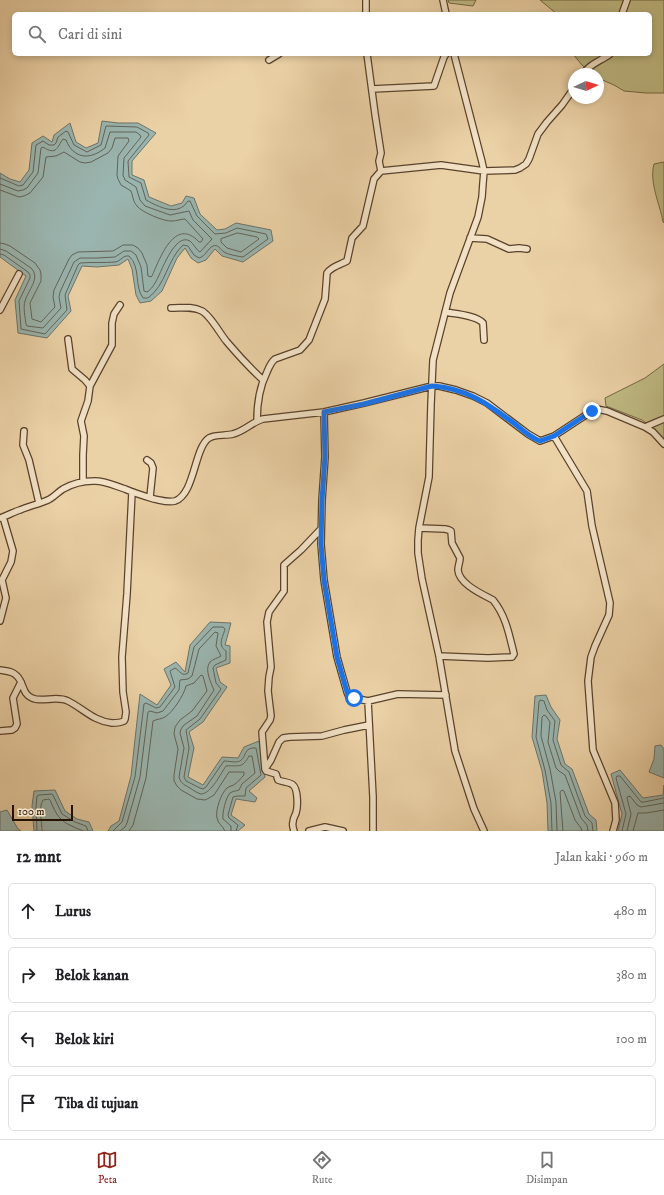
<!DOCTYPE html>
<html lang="id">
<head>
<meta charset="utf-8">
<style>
	body { margin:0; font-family:"IM FELL DW Pica",serif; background:#f6f6f6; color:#202124 }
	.compass { position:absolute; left:568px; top:68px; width:36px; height:36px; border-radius:50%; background:#fff; box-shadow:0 2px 6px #0003; rotate:86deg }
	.scale { position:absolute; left:12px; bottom:10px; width:61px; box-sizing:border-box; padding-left:4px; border:2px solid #281303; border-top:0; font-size:11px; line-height:14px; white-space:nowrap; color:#281303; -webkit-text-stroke:3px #f2e1c5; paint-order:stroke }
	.stop { position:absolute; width:12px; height:12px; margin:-9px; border:3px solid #1a73e8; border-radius:50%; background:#fff }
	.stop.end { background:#1a73e8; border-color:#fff; box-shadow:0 1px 4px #0008 }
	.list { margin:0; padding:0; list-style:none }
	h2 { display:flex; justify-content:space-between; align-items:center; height:52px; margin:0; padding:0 16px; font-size:17px }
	h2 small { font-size:13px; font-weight:400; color:#757577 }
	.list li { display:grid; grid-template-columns:26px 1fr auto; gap:12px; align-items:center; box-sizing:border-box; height:56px; margin:0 8px 8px; padding:0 8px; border:1px solid #e0e0e0; border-radius:6px }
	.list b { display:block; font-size:15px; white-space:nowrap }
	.list em { font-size:13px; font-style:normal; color:#757577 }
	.icon { flex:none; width:22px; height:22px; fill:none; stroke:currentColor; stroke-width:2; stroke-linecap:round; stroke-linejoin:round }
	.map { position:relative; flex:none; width:664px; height:831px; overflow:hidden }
	.search { position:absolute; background:#fff; box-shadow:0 2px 6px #0003; left:12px; right:12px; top:12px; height:44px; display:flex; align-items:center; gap:10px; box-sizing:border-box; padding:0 14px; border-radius:6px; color:#757577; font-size:15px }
	.sheet { height:308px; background:#fff }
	nav { display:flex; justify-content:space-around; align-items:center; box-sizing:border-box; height:56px; border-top:1px solid #e0e0e0; background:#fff; font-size:11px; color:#757577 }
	nav a { display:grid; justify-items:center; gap:2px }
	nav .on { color:#8f2418 }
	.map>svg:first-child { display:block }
	.green { fill:#bfb982; stroke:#746642 }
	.water { fill:#9ab5af; stroke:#6c746a }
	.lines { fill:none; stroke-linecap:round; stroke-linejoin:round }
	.shore { stroke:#616459; stroke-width:1 }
	.minor-casing { stroke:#59422c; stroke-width:8 }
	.minor { stroke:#f2e1c5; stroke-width:5.5 }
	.route { stroke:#1a73e8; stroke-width:5 }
</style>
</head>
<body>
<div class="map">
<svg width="664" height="831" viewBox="0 0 664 831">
	<rect width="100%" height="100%" fill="#ebd1a6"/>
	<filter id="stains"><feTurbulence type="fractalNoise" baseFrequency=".005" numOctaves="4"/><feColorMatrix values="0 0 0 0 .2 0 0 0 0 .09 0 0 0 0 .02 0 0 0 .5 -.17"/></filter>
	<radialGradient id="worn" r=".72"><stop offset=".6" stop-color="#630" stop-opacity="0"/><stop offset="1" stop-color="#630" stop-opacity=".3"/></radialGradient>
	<path class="green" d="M448,0h28l-3,6 -24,-3z
		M540,0h124v93h-18l-22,-2 -10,-6 -16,-7v-4h-5l-11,-9 -9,-11h77v-40h-93z
		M664,162v61l-1,-1c-3,-18 -14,-39 -9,-58z
		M664,364v77l-12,-14 -10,-7 -36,-14 -1,-8 40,-20z"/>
	<path class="water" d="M102,121l16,2h20l18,10 -24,28v14l12,5 5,17 22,9 11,-3 4,-7 8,2 6,16 17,16 8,-1 11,-6 35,7 2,11 -30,21 -21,-6 -7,-7 -9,11 -8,3 -7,-5 -6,-10 -8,10 -15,33 -11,10 -11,2 -4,-8 -4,-26 -4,-10 -9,6 -22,2 -15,-1 -14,30 3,15 -24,27 -29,-5 -3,-33 11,-24 -26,-19v-84l10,6 10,3 9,-12 3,-27 11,-7 9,6 2,-7 16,-12 6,19 10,6 12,-5z
		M210,622l21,1 -6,22 5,1v17l-14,5 4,14 7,5 -24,35 -14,10 5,16 -6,29 15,8 19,-28 16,1 6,-11 15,-6 6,36 -16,14 8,7 -2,4 -19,-3 -5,16 14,10 -7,6h-130l3,-5 8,-5 12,-45 9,-82 17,11 14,-20 -7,-16 12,-7 9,10 5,-27z
		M546,695l5,12 9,13 -3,19 8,25 7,5 17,45 7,6 1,11h-49l-1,-28 -5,-32 -10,-34 3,-41z
		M661,745l3,4v29l-15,-6 5,-13 1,-13z
		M620,770l23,28 20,-3 1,-10v46h-46l4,-17 -11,-40z
		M55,790l10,21 12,8 12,3 4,9h-59l-2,-25 2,-15z
		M7,810l11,19 3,2h-21v-19z"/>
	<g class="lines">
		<path class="shore" d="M0,178l19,8 4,-1 10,-13 3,-27 7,-4 6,4h5l2,-2 2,-6 8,-6 2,1 6,13 13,7 14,-7 5,-19 31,1 11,6 1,2 -21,26 1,16 12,6 5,17c13,7 32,17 42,1h2l7,15 18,18 11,-1 11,-5 29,6 2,5 -25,18c-6,-1 -14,-2 -19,-5 -4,-3 -6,-8 -11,-6 -6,3 -7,10 -14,12l-5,-3 -6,-9 -5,-1c-16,15 -17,40 -35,53h-5c-9,-12 -2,-31 -14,-42 -6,-1 -8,5 -14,6 -11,1 -23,0 -35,1l-2,2 -13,30 2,15 -22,24 -24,-5 -2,-28 11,-23v-3l-2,-3 -24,-17 -4,-1
			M0,184l18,7 5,-1 4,-2 11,-15 3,-25 2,-1c14,9 14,0 20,-8l3,1c7,18 23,21 39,8l5,-16h26l4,3 1,2 -17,21 -1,17 2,5 11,7 4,13 5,6 25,9 19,-4 4,9 19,19 -12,13c-4,-2 -6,-8 -10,-11 -16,-9 -29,33 -35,42 -2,4 -5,7 -8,9l-3,-1 -3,-24 -5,-12 -5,-4h-7l-9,6 -18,1h-17l-6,4 -14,30 -1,5 2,11 -18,20 -16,-2 -1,-2c-1,-7 -3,-17 -1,-23 3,-11 16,-23 6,-33l-25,-17 -6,-2
			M0,190l19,7 5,-1 6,-3 13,-16 3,-20 10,-1 8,-4 16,10 5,1 6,-1 17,-9 4,-5 3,-10h13l1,3 -11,15 -1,19 1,4 3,6 10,6c2,5 2,11 6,15 4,6 28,16 35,15 5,0 9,-2 13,-2l18,20 -2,3h-2c-24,-26 -39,16 -47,34l-1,1 -3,-1 -1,-11 -5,-12 -4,-5 -5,-3h-10l-10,6 -35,1 -6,3 -3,4 -15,31 -1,7 2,10 -14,15 -9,-3 -2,-16 11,-22v-7l-1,-4 -5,-7 -25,-17 -5,-2 -5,-1
			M238,233l19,4 2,2 -18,13 -14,-4 -6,-6v-3z
			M37,831l-1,-24 1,-11 2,-1 13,-1 1,1 9,19 13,8 11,4 2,5
			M42,831c0,-10 -4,-23 1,-31l6,-1 1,1c6,14 9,21 24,27 3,2 6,2 9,4
			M113,831l9,-9 13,-45 9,-73 2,-1 10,5 4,-1 15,-20 -5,-16 5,-3c5,3 7,9 13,5l6,-26 19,-20h10l2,2c-2,8 -8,16 1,22v9l-11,5 -2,3 3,15 5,6 -21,30 -14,11 3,18 -5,29 2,4 14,7 3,1 3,-2 18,-26c4,0 12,2 16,0 7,-4 3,-14 16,-13l5,27 -15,13 -1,8h-8l-4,1 -5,18 1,3 9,7 -2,6
			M120,831l5,-4 2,-4 13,-46 8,-65 2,-1 7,2 6,-2 16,-21 1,-10 8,-1 4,-3 7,-27 16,-17 3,1 -2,13 5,10c-3,2 -8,3 -11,6 -6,7 1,21 4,28l-17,26 -13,9 -3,4 -1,4 4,15 -5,29c2,7 6,8 11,11 3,2 7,5 11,6 10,0 20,-21 25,-28 13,-1 16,3 23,-10h3l3,17 -13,11 -3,6c-3,1 -6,1 -9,3 -4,4 -8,20 -7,26l8,7v5
			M129,831l4,-6 13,-47 7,-57c4,-2 9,-2 12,-4 8,-5 19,-22 21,-31l8,-3 7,-8 2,1 4,15 -15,20 -12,9 -5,7 -1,7 4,15 -4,26v6l3,5 4,4 16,9 8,1 4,-2 5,-3 15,-23h15v3c-3,3 -6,7 -9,9 -2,2 -6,2 -8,4 -6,5 -12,23 -10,30 1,6 6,8 8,13
			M552,831l-1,-28 -6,-33 -9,-33 3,-35 1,-2 4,1 3,9 8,11 -2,19 8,25 8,7 16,44 7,7 1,8
			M557,831l-1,-29 -6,-33 -9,-33 1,-19 2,-2 2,1 4,6 -2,20 8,26 3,3 6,4 16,43 6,7 1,6
			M563,831l-3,-39 2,-2 2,1 11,29 6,8 1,3
			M622,831l4,-17 -10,-36 1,-2h3l21,26h3l20,-4
			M627,831l4,-17 -4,-16v-1l3,-1 7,9 4,2 23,-4
			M633,831l5,-18h8l18,-3"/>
		<g class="minor-casing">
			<path id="minor" d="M443,0l3,14
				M366,14v-14
				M622,14l5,-14
				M367,54l8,60 6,39 -2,8 2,10
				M454,54l28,108 2,9 -1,12 -1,14 -4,20 -28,76 -17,67 -2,44 -2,73 -10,51 -1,12v13l4,26 17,77 16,95 19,58 10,22
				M269,60l10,-6
				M583,74c6,-10 18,-13 27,-20
				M372,89l62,-3 10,-29 2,-3
				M470,238l17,1 22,10 10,-1 8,1
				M171,308c11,0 21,-2 31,3 9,5 18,23 25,31 11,13 23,26 36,38
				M0,310l19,-36
				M445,312c10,2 31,3 38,11l1,17
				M68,339l4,30 13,11 5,6
				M324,412l1,45 -3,43 -1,44 3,36 13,77 10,35 2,5 19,4 30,-7 48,1
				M257,421c0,-18 2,-33 10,-49 2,-5 4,-10 8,-13l25,-9 9,-10 16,-41 2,-26c5,-7 13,-8 20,-12l5,-23 11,-12 11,-47 7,-8 60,-6 43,6 31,-1 5,-2 6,-4 3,-5 9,-25 9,-12 15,-17 12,-17
				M645,427l19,-8
				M24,431l-1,14 6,15 10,43
				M554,436l33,55 5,35 18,77 -1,12 -14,31 -4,11 -3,24 5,69 22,53 1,17 -3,11
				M147,460l4,3 2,5 -3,29
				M83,482v-27l1,-19 -3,-15 7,-20 2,-15 22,-41v-22l2,-9 6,-9
				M0,518c7,-2 13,-6 20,-8 9,-4 19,-6 28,-10 6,-3 10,-8 15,-11 9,-5 20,-8 30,-8 11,-1 22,5 32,8 9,4 19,7 29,10 6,1 14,4 21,2 20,-7 19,-53 34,-63 7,-4 17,-2 24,-4 12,-3 19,-12 30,-15l61,-7 40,-9 68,-17h7l17,4 17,6 14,7 41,31 12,7 14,-5 38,-25 4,-2 11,2 38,16 8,5 11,12
				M419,528l26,1 4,1 2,1 1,12 8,15c0,4 -2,8 -2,12 1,14 24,24 35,30 13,16 16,34 21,54l-2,3 -24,1 -49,-2
				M0,621l6,-23 -4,-18 9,-18 2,-11 -10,-34
				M0,670c6,1 13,1 17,6 7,7 5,18 15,22 10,5 24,-3 36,3 16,8 25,20 44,22 4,0 8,0 12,-2l1,-2 1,-7 -3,-20 -1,-35 5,-63 5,-102
				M368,701l5,96v34
				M0,731l12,-1 3,-2 2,-4 -4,-26 8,-16
				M265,769l6,-9 8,-18 4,-4 7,-1 32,-1 22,-6 25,-5
				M294,831c-1,-3 -2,-6 -1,-9 0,-4 2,-6 3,-9 2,-6 2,-24 -3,-28 -3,-3 -11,-3 -15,-5l-2,-6 -10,-3 -1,-2 -3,-37 8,-12 1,-4 -3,-25 1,-14 2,-10 -4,-45 2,-10 15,-21v-26l17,-15 20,-21
				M309,831l16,-4 18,4"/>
		</g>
		<use href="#minor" class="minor"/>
	</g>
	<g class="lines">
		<path class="route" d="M354,698l-5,-1 -2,-5 -10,-35 -13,-77 -3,-36 1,-44 3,-43 -1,-45 40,-8 68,-18c34,2 56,18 83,38 7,6 16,14 25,17l14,-5 38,-25"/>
	</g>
	<rect width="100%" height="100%" filter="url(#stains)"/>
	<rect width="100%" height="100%" fill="url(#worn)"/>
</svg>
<svg class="compass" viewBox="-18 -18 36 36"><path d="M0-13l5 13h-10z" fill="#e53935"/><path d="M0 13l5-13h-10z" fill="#757577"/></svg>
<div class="scale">100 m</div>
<div class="stop" style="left:354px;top:698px"></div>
<div class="stop end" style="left:592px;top:411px"></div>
<div class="search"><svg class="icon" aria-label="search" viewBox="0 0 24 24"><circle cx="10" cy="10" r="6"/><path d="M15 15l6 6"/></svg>Cari di sini</div>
</div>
<section class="sheet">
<h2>12 mnt<small>Jalan kaki · 960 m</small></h2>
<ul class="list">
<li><svg class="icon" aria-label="ahead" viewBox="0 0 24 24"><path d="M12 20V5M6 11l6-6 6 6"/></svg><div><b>Lurus</b></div><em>480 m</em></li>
<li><svg class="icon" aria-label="right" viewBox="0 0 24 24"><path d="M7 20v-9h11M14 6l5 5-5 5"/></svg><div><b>Belok kanan</b></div><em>380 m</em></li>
<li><svg class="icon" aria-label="left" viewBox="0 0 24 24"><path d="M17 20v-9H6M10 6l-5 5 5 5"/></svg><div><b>Belok kiri</b></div><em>100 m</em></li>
<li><svg class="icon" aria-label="arrive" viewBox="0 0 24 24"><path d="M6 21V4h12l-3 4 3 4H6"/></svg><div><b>Tiba di tujuan</b></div></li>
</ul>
</section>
<nav>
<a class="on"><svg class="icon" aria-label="map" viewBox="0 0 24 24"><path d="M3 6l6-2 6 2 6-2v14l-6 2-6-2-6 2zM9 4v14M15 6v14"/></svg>Peta</a>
<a><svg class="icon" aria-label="directions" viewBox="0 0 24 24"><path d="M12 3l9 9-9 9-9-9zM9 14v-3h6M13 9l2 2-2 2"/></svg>Rute</a>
<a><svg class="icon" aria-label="saved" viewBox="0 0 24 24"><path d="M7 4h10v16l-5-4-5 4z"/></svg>Disimpan</a>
</nav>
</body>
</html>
